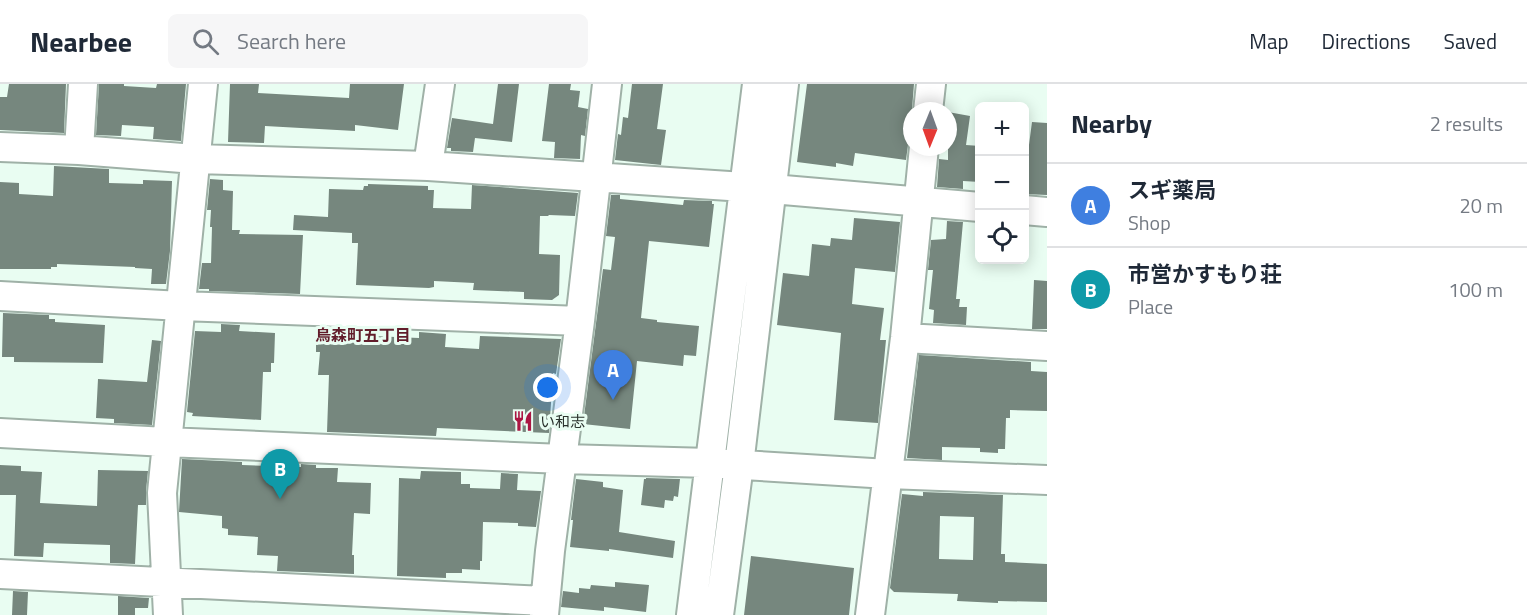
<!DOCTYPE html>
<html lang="en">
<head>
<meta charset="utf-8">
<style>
	body { margin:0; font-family:"Titillium Web","Noto Sans JP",sans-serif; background:#f6f6f7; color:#1f2937 }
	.controls { position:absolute; right:18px; top:18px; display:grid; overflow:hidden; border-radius:9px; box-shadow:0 3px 15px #0003 }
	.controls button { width:54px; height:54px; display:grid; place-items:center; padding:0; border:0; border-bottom:2px solid #e0e1e3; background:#fff; color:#1f2937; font:30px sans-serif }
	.compass { position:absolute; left:903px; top:18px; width:54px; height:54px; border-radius:50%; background:#fff; box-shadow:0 3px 15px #0003; rotate:181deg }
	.you { position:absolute; left:548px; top:304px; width:21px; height:21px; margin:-15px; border:4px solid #fff; border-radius:50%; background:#1a73e8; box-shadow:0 0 0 9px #1a73e833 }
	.badge { display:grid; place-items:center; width:39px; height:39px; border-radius:50%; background:#111827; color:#fff; font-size:20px; font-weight:700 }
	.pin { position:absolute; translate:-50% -50px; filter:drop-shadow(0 2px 3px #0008) }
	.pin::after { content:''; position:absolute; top:32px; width:21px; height:18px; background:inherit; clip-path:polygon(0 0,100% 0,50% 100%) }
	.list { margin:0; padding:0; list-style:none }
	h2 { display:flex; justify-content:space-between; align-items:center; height:78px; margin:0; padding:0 24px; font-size:26px }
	h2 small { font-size:20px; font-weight:400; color:#747a83 }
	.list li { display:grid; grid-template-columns:39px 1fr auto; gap:18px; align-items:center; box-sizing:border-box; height:84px; padding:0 24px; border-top:2px solid #e0e1e3 }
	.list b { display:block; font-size:22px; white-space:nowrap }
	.list p { margin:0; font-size:20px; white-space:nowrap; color:#747a83 }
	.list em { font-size:20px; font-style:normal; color:#747a83 }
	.icon { flex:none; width:33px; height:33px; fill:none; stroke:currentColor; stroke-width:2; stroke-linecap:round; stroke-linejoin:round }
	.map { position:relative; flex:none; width:1047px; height:531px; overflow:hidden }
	header { display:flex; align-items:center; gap:36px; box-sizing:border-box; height:84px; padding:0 30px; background:#fff; border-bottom:2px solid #e0e1e3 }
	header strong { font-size:28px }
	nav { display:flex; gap:33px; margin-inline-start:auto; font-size:21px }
	.search { width:420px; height:54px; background:#f6f6f7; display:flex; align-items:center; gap:15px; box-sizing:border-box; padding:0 21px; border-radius:9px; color:#747a83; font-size:22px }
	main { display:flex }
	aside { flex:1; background:#fff }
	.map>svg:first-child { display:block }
	.building { fill:#76877e; fill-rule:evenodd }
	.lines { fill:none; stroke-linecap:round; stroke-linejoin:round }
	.minor-casing { stroke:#9fb1a7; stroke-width:32 }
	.minor { stroke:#fff; stroke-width:28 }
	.labels { text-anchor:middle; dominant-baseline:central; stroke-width:6; stroke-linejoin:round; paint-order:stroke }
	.poi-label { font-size:15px; fill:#2a322d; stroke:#e9fdf2; text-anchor:start }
	.neighbourhood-label { font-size:16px; font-weight:bold; fill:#621d2b; stroke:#e9fdf2 }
</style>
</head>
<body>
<header>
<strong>Nearbee</strong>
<div class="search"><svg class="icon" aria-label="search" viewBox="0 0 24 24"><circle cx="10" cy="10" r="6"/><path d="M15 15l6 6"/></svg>Search here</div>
<nav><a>Map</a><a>Directions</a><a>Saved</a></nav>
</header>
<main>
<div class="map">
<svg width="1047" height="531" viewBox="0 0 1047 531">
	<rect width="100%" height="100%" fill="#e9fdf2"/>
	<path class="building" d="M9,0h57l-2,49 -64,-3v-33h7z
		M99,0h25v2l32,2 1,-4h29l-5,57 -28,-2 1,-12 -32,-2 -1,11 -25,-1z
		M230,0h29l-1,9 91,5 1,-14h54l-6,46 -43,-5v6l-90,-5 -1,17 -36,-1z
		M498,0h21l-7,58 -37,-4 -2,14 -22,-1v-3h-4l5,-30 41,6z
		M549,0h22l-1,6 10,1 -2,16 10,2 -3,27 -4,-1 -1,24 -26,-1 1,-16 -13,-1z
		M632,0h31l-6,45 9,1 -5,35 -46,-5 3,-26 3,1 2,-18 5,1z
		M807,0h107l-2,25v27l-4,9 -2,15 -51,-7 -2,13 -17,-3v4l-39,-5z
		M948,28l22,4 -4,29 14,1v36l-17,-1v8l-26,-2 2,-28 9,1z
		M1032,38l15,1v72l-23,-1v-11z
		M54,82l55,3v14l34,1v-4l29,1 -2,70 -4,33h-15l1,-15 -17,-1v-1l-78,-3v3h-6v2h-51v-87l19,1v11l34,2z
		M210,95l13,1v10l10,1 -1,39h8l-1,4 64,1 -3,59 -91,-3v-2h-10l3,-26h9l1,-36h-2l1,-17h-4z
		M368,100l60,2v4h6l-1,18 38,1 1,-24 106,8 -3,23 -26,-1 -1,1h-8l-1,38 21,1 -1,40 -7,5 -28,-1v-7l-51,-2 1,-7 -40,-2v6l-5,1 -73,-3 2,-42h-6v-10l-59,-3 1,-15 34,2 1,-28 34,1 1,-4h4z
		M611,111h9v4l63,6 1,-5 28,1v3h2l-5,43 -60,-6 -8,77 16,2v2l42,4 -3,30 -12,-1 -1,11 -46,-5 -7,68 -47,-5 20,-155 8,1 4,-33 -9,-1z
		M854,134l46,4 -5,50 -40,-4 -3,36 32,4 -4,32h6l-8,83 -44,-3 7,-87 -64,-8 6,-52 26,3 3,-32 18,2 1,-8 21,2z
		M947,137l16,1 -7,77h4l-1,8h8l-1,18 -33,-2 1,-13 -5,-1 4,-39h-5l3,-30 15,-1z
		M1034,196l13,1v48h-15z
		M3,229l46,2v4h6v3l50,3 -2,38 -89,-1v-5h-12z
		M221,240l19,1 -1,6 36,2 -1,30h-3v9h-8l-2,48 -69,-4 1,-3 -6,-1 8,-81 26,1z
		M316,246l55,2 1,4 47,2v-6l27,2 -1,13 34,2 1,-13 81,3 -5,35 -3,-1 -4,60 -112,-5 -1,8 -109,-4 2,-57h-11l2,-23h-4z
		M152,256l9,1 -9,84 -38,-2v-4l-18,-1 2,-39 49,3z
		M919,271l112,7v9l16,1v39l-37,-1v8h-4l-1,31h-7v4l-18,-1v-4l-38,-1v13l-35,-2z
		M182,375l60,3v3l59,2v-3l15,1v3h22l-1,14 34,1 -1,31 -16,-1 -2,42h2v19l-77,-3 1,-15 -21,-1 1,-18 -30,-2v-6l-6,-1v-12l-43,-4z
		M0,381l21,1v5l21,1 -2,31 57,3 1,-36 50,1 -2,20v14h-8l-3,59 -25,-1v-18l-66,-2 -1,14 -29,-1 2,-61h-16z
		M421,387l40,1v12h9v4l30,1 1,-16 17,1 -1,16 24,1 -5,36 -18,-1v-3l-35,-1 -1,39h-2v9l-18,-1v4h-16v5l-49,-2 2,-98 21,1z
		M646,394l34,1 -2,18 -4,-1 -1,5 -8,-1 -1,8 -23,-3 3,-26h2z
		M576,395l27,3v5l20,3 -4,42 56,9 -2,17 -64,-9v2l-39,-4 3,-27h-2z
		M923,408l80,3 -2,59h4v8l42,2v38l-49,-1v2l-41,-2 1,-7 -64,-2 -4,-4 12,-94 21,2zM940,432l34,1 -1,43 -34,-1z
		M751,472l103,12 -5,47h-105z
		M615,498l34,3 -3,27 -42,-5v4l-43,-4 2,-16 16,2v-5l11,1 1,-4 24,2z
		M13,507l15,1 -1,23h-15z
		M118,512l31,2 -1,10h-13v7h-17z"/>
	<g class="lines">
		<g class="minor-casing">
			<path id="minor" d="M928,27l3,-27
				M0,63l79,3 116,9 233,7 316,21
				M79,66l4,-66
				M428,82l12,-82
				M772,105l208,18
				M1024,126l23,2
				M0,212l181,10 399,15
				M905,254l142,8
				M0,349l166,9 397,17 147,4 178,11 159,6
				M0,490l545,27
				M168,531l-6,-122 41,-409
				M544,531l6,-64 30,-230 27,-237
				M691,531l66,-531
				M719,531l20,-150 45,-381
				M870,531l35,-277 19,-191"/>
		</g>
		<use href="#minor" class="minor"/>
	</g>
	<defs>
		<g id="restaurant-bare" transform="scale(1.62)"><path d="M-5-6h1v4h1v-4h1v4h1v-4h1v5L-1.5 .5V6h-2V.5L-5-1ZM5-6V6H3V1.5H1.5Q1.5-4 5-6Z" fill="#ab1643" stroke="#e9fdf2" stroke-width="2.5" paint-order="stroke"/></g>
	</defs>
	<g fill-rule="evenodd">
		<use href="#restaurant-bare" x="523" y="337"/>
	</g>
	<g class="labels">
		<g class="poi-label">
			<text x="540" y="337">い和志</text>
		</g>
		<g class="neighbourhood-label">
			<text x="363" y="251">烏森町五丁目</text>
		</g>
	</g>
</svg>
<div class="controls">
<button>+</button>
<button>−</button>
<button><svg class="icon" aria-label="locate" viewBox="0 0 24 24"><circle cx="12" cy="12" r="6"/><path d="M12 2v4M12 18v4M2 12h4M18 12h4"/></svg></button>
</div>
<svg class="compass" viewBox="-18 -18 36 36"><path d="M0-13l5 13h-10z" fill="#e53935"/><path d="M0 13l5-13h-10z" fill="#747a83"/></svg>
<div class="you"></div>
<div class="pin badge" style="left:613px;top:316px;background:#3f7fe0">A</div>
<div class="pin badge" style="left:280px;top:415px;background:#0f9aa8">B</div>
</div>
<aside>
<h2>Nearby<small>2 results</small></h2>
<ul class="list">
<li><span class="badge" style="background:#3f7fe0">A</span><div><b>スギ薬局</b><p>Shop</p></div><em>20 m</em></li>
<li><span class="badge" style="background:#0f9aa8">B</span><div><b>市営かすもり荘</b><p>Place</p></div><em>100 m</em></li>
</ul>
</aside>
</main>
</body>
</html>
